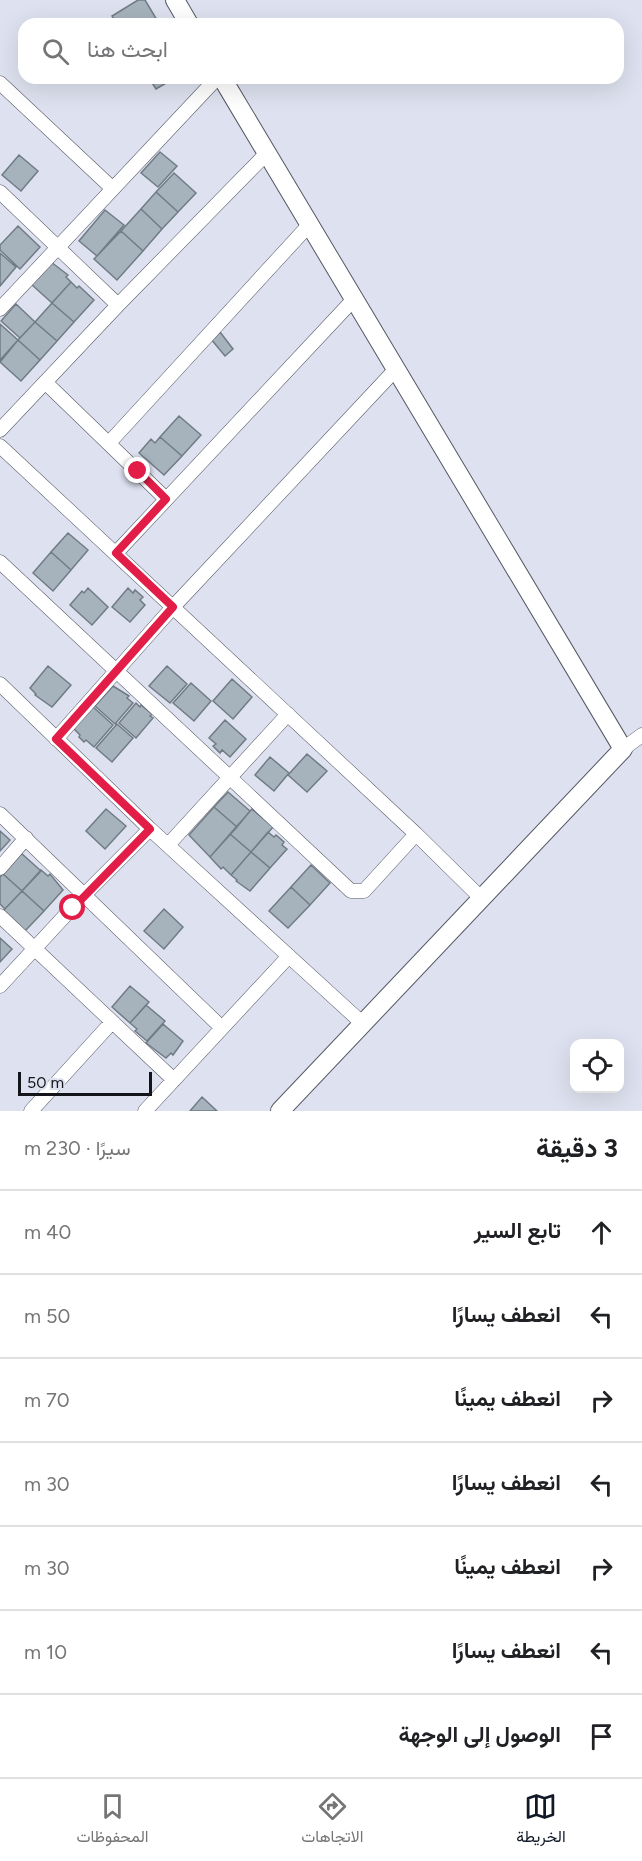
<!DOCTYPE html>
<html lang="ar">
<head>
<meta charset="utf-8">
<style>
	body { margin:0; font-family:Figtree,Vazirmatn,sans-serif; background:#f6f6f6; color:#202124; direction:rtl }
	.controls { position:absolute; right:18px; bottom:18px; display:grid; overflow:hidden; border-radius:12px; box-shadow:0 6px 24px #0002 }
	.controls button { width:54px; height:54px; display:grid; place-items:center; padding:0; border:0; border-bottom:2px solid #e0e0e0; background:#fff; color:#202124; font:30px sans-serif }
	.scale { position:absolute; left:18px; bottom:15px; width:134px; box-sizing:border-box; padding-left:6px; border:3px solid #14151a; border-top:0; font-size:16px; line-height:21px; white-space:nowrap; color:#14151a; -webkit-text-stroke:4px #dee1ef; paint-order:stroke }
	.stop { position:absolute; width:18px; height:18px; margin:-14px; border:4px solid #e11d48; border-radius:50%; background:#fff }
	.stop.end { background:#e11d48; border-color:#fff; box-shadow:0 2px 6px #0008 }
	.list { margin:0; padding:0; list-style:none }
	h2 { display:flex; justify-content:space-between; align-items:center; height:78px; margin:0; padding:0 24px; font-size:26px }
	h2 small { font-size:20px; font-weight:400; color:#757577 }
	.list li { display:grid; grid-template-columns:39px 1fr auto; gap:18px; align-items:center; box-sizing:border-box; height:84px; padding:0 24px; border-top:2px solid #e0e0e0 }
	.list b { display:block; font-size:22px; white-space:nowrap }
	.list em { font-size:20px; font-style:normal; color:#757577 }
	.icon { flex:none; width:33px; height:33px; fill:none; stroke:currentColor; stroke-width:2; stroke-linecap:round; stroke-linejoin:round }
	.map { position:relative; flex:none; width:642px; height:1111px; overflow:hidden; direction:ltr }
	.search { position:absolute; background:#fff; box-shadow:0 6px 24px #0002; left:18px; right:18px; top:18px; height:66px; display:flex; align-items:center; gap:15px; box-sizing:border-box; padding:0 21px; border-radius:18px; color:#757577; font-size:22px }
	.sheet { height:666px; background:#fff }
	nav { display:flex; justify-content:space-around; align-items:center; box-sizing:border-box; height:84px; border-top:2px solid #e0e0e0; background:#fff; font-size:16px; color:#757577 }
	nav a { display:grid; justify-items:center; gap:3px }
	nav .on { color:#111827 }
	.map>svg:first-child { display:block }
	.building { fill:#a6b2bc; stroke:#707c85; stroke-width:1.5 }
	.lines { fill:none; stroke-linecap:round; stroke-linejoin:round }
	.minor-casing { stroke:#565864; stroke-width:15 }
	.tertiary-casing { stroke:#565864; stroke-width:20 }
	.minor { stroke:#fff; stroke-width:14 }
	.tertiary { stroke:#fff; stroke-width:18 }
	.route { stroke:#e11d48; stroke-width:8 }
</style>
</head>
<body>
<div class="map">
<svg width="642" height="1111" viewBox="0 0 642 1111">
	<rect width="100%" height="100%" fill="#dee1ef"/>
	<path class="building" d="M138,0h7l12,20 -6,4h-34l-5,-8z
		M149,78h26l-19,11z
		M160,152l17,14 -19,21 -17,-14z
		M19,155l19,16 -17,20 -19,-16z
		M174,173l22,20 -18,19 -22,-20z
		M156,192l22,20 -16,17 -21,-20z
		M141,209l21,20 -19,22 -22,-20z
		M105,210l19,15 -27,31 -18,-15z
		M18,226l22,21 -20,22 -20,-19v-5z
		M121,231l22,20 -26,29 -23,-21z
		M0,253l16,14 -16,19z
		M51,262l17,13 -2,2 5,5 -19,21 -21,-19z
		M71,282l6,6 2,-2 15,14 -20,22 -22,-19z
		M52,303l22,19 -17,19 -22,-19z
		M16,304l19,18 -15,16 -19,-17z
		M35,322l22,19 -17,19 -22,-20z
		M0,324l18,16 -18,20z
		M220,332l13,17 -8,7 -14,-17z
		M18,340l22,20 -19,21 -21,-19z
		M179,416l22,19 -19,21 -22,-19z
		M160,437l22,19 -18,19 -25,-22 12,-14 4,4z
		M68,533l20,17 -17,20 -20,-18z
		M51,552l20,18 -18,21 -20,-18z
		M88,588l20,19 -16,18 -22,-20 12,-14 2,2z
		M128,588l5,5 2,-3 8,7 -3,3 5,5 -15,17 -18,-15z
		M48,666l23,19 -19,22 -17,-12 1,-1 -6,-6z
		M167,666l20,18 -17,19 -21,-17z
		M232,679l20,18 -19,22 -20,-18z
		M191,683l20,18 -17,20 -21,-18z
		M113,686l16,10 -2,2 6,5 -18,21 -20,-18z
		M136,703l4,4 1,-2 11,9 -2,2 3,2 -17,20 -17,-15z
		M91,705l22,20 -19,22 -8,-7 -2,2 -5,-5 1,-2 -8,-8z
		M225,720l21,19 -16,18 -8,-7 -2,3 -7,-7 3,-2 -7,-6z
		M117,724l16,14 -21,24 -16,-14z
		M307,754l20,17 -20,21 -19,-17z
		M270,757l19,16 -15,18 -19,-16z
		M228,792l22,19 -13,16 -23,-20z
		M214,807l23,20 -27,30 -21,-22z
		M106,809l20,17 -21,23 -19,-18z
		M252,809l21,18 -22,25 -21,-18z
		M0,831l10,9 -10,11z
		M268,832l6,5 2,-2 8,7 -2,3 5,4 -17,19 -19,-16z
		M230,834l21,18 -20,23 -8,-8 -2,2 -11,-12z
		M251,852l19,16 -20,23 -14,-10 1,-1 -6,-5z
		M21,853l20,18 -19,20 -19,-17z
		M311,865l19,18 -20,22 -19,-18z
		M41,870l7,6 2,-2 13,16 -19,21 -22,-20z
		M3,874l19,17 -17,18 -5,-5v-27z
		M291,887l19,18 -22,23 -19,-17z
		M22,891l22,20 -19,20 -22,-20z
		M164,909l19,18 -19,22 -20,-18z
		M0,938l12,11 -12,13z
		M130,986l19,16 -19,21 -18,-16z
		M146,1005l19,16 -18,20 -12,-10 2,-2 -7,-6z
		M163,1024l20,17 -10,14 -2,-2 -5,5 -20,-15z
		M202,1097l15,14h-27z"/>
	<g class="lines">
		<g class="minor-casing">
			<path id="minor" d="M0,83l112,105
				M0,192l118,113
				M0,309l217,-231
				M45,382l121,117
				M0,430l118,-125 149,-152
				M109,443l200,-218
				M0,446l416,388 65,64
				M116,553l238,-254
				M0,562l351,329h13l52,-57
				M0,684l150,145 212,194
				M56,739l117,-132 223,-238
				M623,749l19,-14
				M0,814l222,214
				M168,845l120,-131
				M0,868l26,-30
				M0,916l174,164
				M0,986l85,-92 65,-65
				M31,1111l81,-89
				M145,1111l144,-155"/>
		</g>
		<g class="tertiary-casing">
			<path id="tertiary" d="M175,0l14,24
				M222,78l401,671 -343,362"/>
		</g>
		<use href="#minor" class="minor"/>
		<use href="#tertiary" class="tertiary"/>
	</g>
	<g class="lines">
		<path class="route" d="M73,908l77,-79 -94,-90 117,-132 -57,-54 50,-54 -28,-28"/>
	</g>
</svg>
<div class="controls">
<button><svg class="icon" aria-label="locate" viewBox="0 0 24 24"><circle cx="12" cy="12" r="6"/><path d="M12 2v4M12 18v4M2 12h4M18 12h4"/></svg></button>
</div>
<div class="scale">50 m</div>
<div class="stop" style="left:73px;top:908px"></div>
<div class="stop end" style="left:138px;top:471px"></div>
<div class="search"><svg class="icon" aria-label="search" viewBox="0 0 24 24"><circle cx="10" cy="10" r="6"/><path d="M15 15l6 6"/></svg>ابحث هنا</div>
</div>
<section class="sheet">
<h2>3 دقيقة<small>سيرًا · 230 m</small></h2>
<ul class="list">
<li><svg class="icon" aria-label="ahead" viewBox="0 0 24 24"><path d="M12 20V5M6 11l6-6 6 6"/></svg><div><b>تابع السير</b></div><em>40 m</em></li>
<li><svg class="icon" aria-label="left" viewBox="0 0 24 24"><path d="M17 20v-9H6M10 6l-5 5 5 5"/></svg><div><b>انعطف يسارًا</b></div><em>50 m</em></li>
<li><svg class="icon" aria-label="right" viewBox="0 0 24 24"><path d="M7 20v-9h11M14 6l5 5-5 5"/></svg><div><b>انعطف يمينًا</b></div><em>70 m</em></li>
<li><svg class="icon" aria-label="left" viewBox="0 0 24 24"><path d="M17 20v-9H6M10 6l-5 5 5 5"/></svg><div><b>انعطف يسارًا</b></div><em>30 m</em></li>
<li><svg class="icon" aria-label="right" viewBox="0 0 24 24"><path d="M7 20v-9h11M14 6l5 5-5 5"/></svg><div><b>انعطف يمينًا</b></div><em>30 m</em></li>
<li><svg class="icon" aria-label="left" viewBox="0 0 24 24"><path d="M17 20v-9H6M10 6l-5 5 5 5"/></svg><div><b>انعطف يسارًا</b></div><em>10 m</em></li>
<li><svg class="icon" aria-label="arrive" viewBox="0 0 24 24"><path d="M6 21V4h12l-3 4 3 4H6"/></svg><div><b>الوصول إلى الوجهة</b></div></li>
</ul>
</section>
<nav>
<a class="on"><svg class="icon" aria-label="map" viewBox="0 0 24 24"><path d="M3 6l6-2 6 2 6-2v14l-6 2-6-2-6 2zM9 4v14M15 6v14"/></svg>الخريطة</a>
<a><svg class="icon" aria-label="directions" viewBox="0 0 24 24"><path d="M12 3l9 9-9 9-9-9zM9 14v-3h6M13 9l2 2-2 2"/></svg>الاتجاهات</a>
<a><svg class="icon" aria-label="saved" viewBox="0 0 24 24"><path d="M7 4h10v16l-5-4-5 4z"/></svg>المحفوظات</a>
</nav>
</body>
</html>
